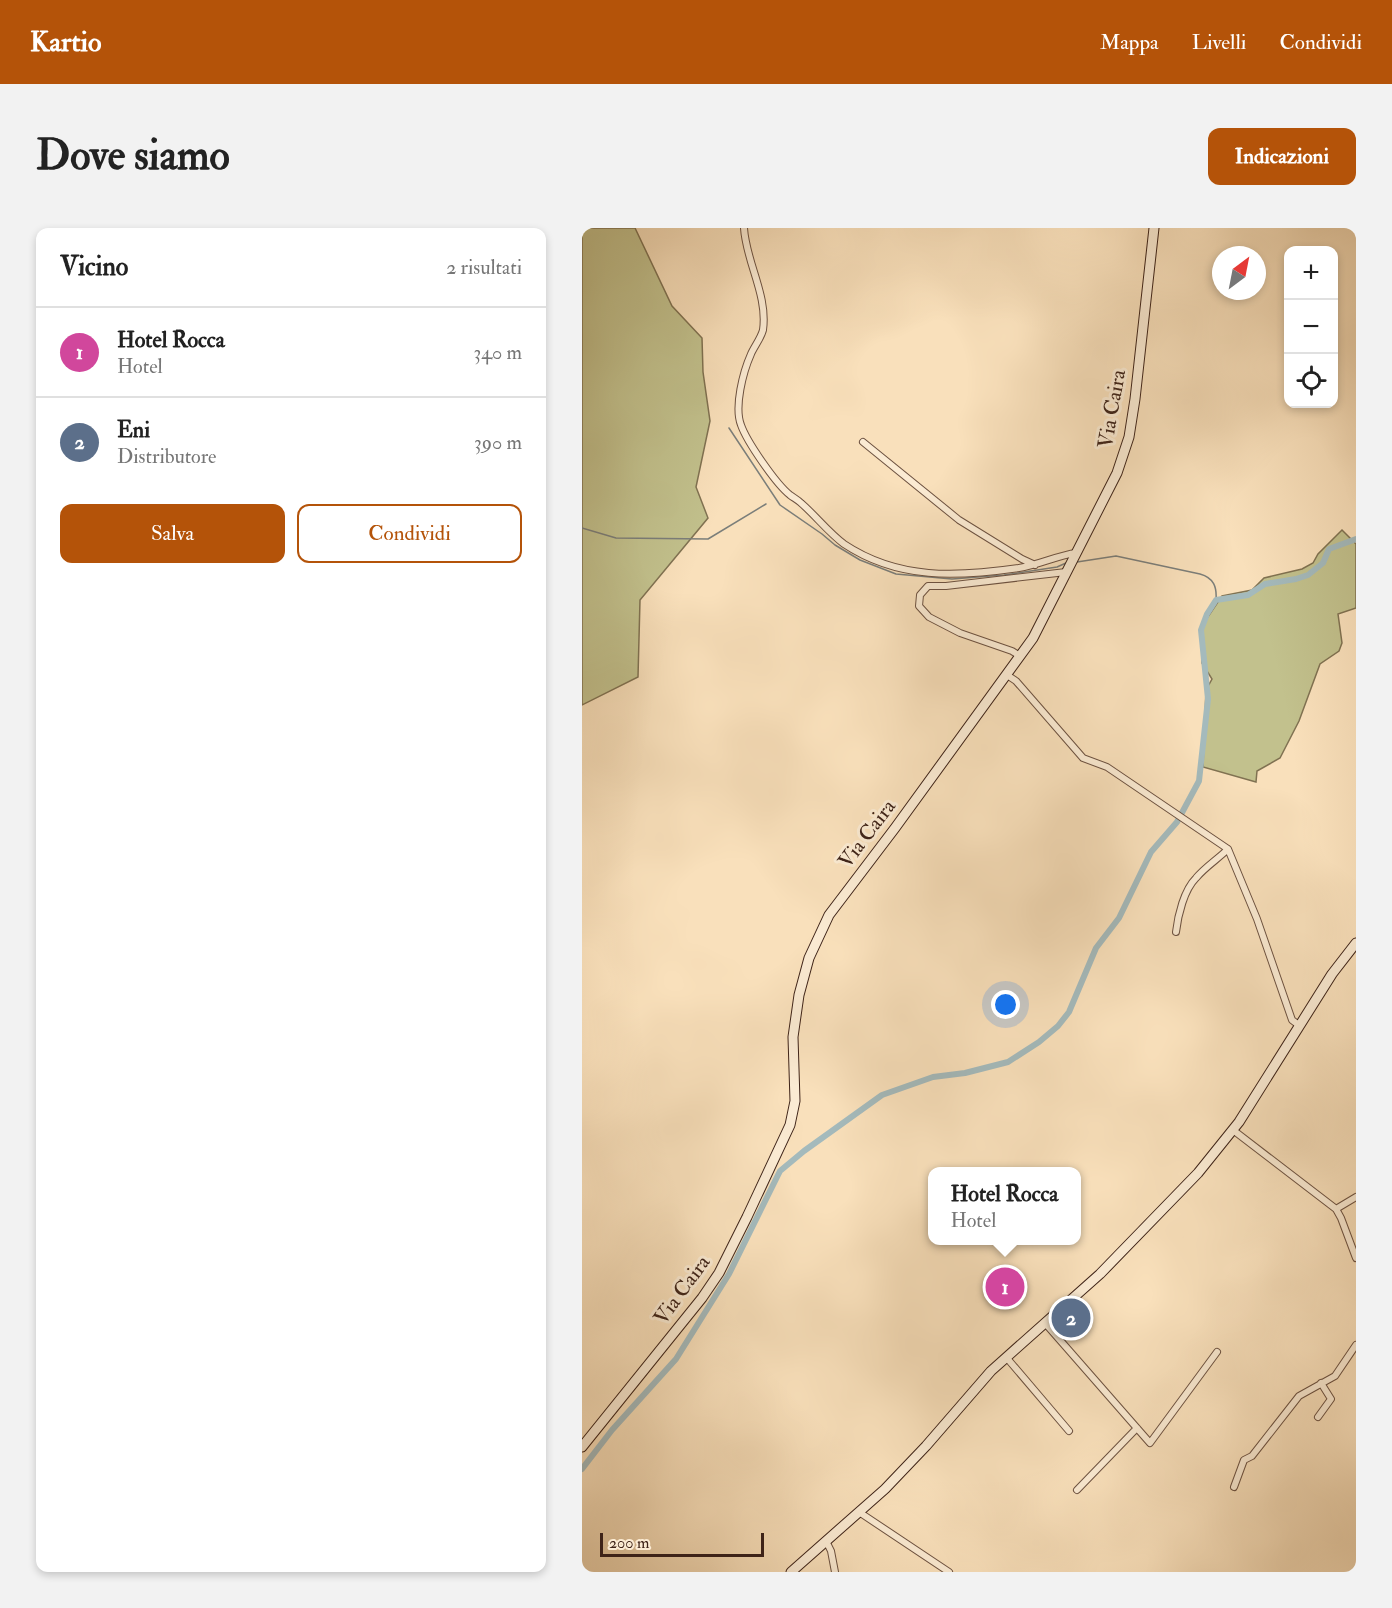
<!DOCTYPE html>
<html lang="it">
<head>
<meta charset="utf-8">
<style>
	body { margin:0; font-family:"IM FELL Double Pica",serif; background:#f2f2f2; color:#222 }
	.controls { position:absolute; right:18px; top:18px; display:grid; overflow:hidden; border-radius:12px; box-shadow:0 3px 9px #0003 }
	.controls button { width:54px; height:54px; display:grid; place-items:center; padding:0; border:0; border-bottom:2px solid #e0e0e0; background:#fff; color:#222; font:30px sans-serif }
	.compass { position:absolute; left:630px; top:18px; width:54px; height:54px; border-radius:50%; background:#fff; box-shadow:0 3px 9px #0003; rotate:32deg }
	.scale { position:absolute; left:18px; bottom:15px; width:164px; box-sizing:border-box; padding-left:6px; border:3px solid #3e2318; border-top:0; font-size:16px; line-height:21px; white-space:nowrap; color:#3e2318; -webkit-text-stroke:4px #fbebd3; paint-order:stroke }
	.you { position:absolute; left:424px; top:777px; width:21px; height:21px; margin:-15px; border:4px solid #fff; border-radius:50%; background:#1a73e8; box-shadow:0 0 0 9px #1a73e833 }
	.badge { display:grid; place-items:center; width:39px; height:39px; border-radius:50%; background:#b45309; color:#fff; font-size:20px; font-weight:700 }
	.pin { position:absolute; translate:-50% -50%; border:3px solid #fff; box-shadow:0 2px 6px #0006 }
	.popup { position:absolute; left:346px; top:939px; width:153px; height:78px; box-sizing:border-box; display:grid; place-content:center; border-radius:12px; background:#fff; filter:drop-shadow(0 2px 4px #0005); font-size:20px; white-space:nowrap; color:#767676 }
	.popup b { font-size:22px; color:#222 }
	.popup::after { content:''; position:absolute; left:50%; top:100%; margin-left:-12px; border:12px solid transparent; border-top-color:#fff }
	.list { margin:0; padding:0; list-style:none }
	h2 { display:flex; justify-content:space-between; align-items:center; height:78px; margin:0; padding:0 24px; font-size:26px }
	h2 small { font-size:20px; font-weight:400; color:#767676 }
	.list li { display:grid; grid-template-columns:39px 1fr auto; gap:18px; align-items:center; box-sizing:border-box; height:90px; padding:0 24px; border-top:2px solid #e0e0e0 }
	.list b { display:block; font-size:22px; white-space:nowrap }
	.list p { margin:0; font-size:20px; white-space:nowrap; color:#767676 }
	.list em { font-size:20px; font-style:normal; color:#767676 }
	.actions { display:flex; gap:12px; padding:18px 24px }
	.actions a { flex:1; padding:14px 0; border:2px solid #b45309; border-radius:12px; text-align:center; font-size:21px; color:#b45309 }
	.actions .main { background:#b45309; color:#fff }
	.icon { flex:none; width:33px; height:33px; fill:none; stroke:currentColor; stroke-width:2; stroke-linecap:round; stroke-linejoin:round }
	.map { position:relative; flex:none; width:774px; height:1344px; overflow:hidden; border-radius:12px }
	header { display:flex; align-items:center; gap:36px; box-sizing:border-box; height:84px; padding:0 30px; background:#b45309; color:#fff }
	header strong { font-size:28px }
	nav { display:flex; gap:33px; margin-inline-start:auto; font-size:21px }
	.intro { display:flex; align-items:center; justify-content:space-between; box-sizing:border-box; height:144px; padding:0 36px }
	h1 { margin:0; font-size:42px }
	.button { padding:15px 27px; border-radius:12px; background:#b45309; color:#fff; font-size:21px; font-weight:700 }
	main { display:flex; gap:36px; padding:0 36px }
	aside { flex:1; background:#fff; border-radius:12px; box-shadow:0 3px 9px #0003 }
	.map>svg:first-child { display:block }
	.green { fill:#c2c18d; stroke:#807252; stroke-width:1.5 }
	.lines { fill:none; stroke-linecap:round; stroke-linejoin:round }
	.stream { stroke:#7b7e7a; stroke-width:1.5 }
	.canal { stroke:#a4babc; stroke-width:6 }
	.street-casing { stroke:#6d5241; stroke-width:8 }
	.secondary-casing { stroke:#3e2318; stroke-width:11 }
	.street { stroke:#fbebd3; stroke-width:6 }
	.secondary { stroke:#fbebd3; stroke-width:9 }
	.labels { text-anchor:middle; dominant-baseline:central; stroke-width:6; stroke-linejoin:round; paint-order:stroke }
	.street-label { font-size:21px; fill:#3e2318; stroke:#fbebd3 }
</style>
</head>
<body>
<header>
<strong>Kartio</strong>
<nav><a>Mappa</a><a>Livelli</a><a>Condividi</a></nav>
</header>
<div class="intro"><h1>Dove siamo</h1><a class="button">Indicazioni</a></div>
<main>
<aside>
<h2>Vicino<small>2 risultati</small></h2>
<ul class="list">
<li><span class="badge" style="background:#d1479c">1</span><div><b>Hotel Rocca</b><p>Hotel</p></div><em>340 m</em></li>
<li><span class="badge" style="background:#5c6f8a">2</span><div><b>Eni</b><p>Distributore</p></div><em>390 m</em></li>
</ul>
<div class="actions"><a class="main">Salva</a><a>Condividi</a></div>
</aside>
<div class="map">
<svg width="774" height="1344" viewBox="0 0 774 1344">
	<rect width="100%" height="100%" fill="#f9e0bb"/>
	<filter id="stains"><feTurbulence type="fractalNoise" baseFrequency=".00333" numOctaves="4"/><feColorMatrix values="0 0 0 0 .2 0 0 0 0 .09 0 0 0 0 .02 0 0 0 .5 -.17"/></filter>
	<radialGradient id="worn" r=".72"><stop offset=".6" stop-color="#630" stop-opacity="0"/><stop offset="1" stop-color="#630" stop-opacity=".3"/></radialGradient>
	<path class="green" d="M0,0h53l37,78 30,32 1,34 7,49 -14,66 12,31 -68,82 -2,77 -56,28z
		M760,302l14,14v64l-18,6 4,29 -3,8 -19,13 -21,57 -19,37 -23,13 -1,11 -53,-15 3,-77 6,-11 -10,-16 1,-39 19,-28 30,-6 12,-12 38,-9 11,-6 5,-9z"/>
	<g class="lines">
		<path class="stream" d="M147,200l51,77 42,29 13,11 25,15 36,14 56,5 52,-4 53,-8 9,-4
			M0,300l34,10 92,1 58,-35
			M495,334l39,-6 84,18c14,4 17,13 16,26"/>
		<path class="canal" d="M0,1241l30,-39 64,-71 53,-85 51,-103 24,-20 78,-56 51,-18 32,-4 43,-11 31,-20 19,-16 11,-14 27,-64 23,-30 32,-66 26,-30 22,-41 9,-82 -7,-69 6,-16 9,-14 32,-5 17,-11 31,-5 12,-4 15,-12 6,-14 27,-10"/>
		<g class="street-casing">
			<path id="street" d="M162,0c2,34 24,67 19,102 -2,8 -9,17 -12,24 -8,18 -17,53 -10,71 6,17 35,59 49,70 4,3 8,5 11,8 15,13 27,29 43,41 54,36 113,33 175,24 19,-3 40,-13 57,-15
				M281,214l96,78 63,39 13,6
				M438,428l-8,-5 -52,-18 -31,-16 -10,-11 1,-11 8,-9h18l120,-14
				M425,447l9,6 67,77 24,9 121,82 29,70 35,101 8,6
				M594,704c2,-17 8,-42 20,-54 9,-11 22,-19 32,-29
				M651,902l103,79 5,9 15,40
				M754,981l20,-12
				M463,1095l105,120 67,-91
				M424,1129l63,74
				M736,1189l13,-18 -10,-16
				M652,1259l10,-27 8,-4 47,-60 36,-20 21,-31
				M495,1262l60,-62
				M277,1284l90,60
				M244,1313l5,10 4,21"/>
		</g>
		<g class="secondary-casing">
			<path id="secondary" d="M0,1219l120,-149 17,-25 28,-56 43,-92 5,-24 -2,-64 6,-42 10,-37 20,-43 66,-87 138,-190 84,-165 12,-36 6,-38 19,-171
				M209,1344l94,-83 41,-43 65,-75 109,-97 98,-101 41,-51 93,-148 24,-31"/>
		</g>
		<use href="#street" class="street"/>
		<use href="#secondary" class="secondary"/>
	</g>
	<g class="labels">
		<g class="street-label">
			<text transform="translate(530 181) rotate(-80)">Via Caira</text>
			<text transform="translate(285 606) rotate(-53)">Via Caira</text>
			<text transform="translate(100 1062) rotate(-54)">Via Caira</text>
		</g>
	</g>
	<rect width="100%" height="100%" filter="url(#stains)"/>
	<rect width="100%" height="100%" fill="url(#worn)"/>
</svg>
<div class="controls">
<button>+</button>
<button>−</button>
<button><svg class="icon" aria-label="locate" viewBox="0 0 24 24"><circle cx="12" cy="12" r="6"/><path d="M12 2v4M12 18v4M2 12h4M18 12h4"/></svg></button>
</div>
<svg class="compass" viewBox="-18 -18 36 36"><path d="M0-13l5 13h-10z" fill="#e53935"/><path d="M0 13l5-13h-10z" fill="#767676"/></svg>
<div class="scale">200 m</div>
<div class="you"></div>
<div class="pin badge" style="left:423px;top:1059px;background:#d1479c">1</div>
<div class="popup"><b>Hotel Rocca</b>Hotel</div>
<div class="pin badge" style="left:489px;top:1090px;background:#5c6f8a">2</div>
</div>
</main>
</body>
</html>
